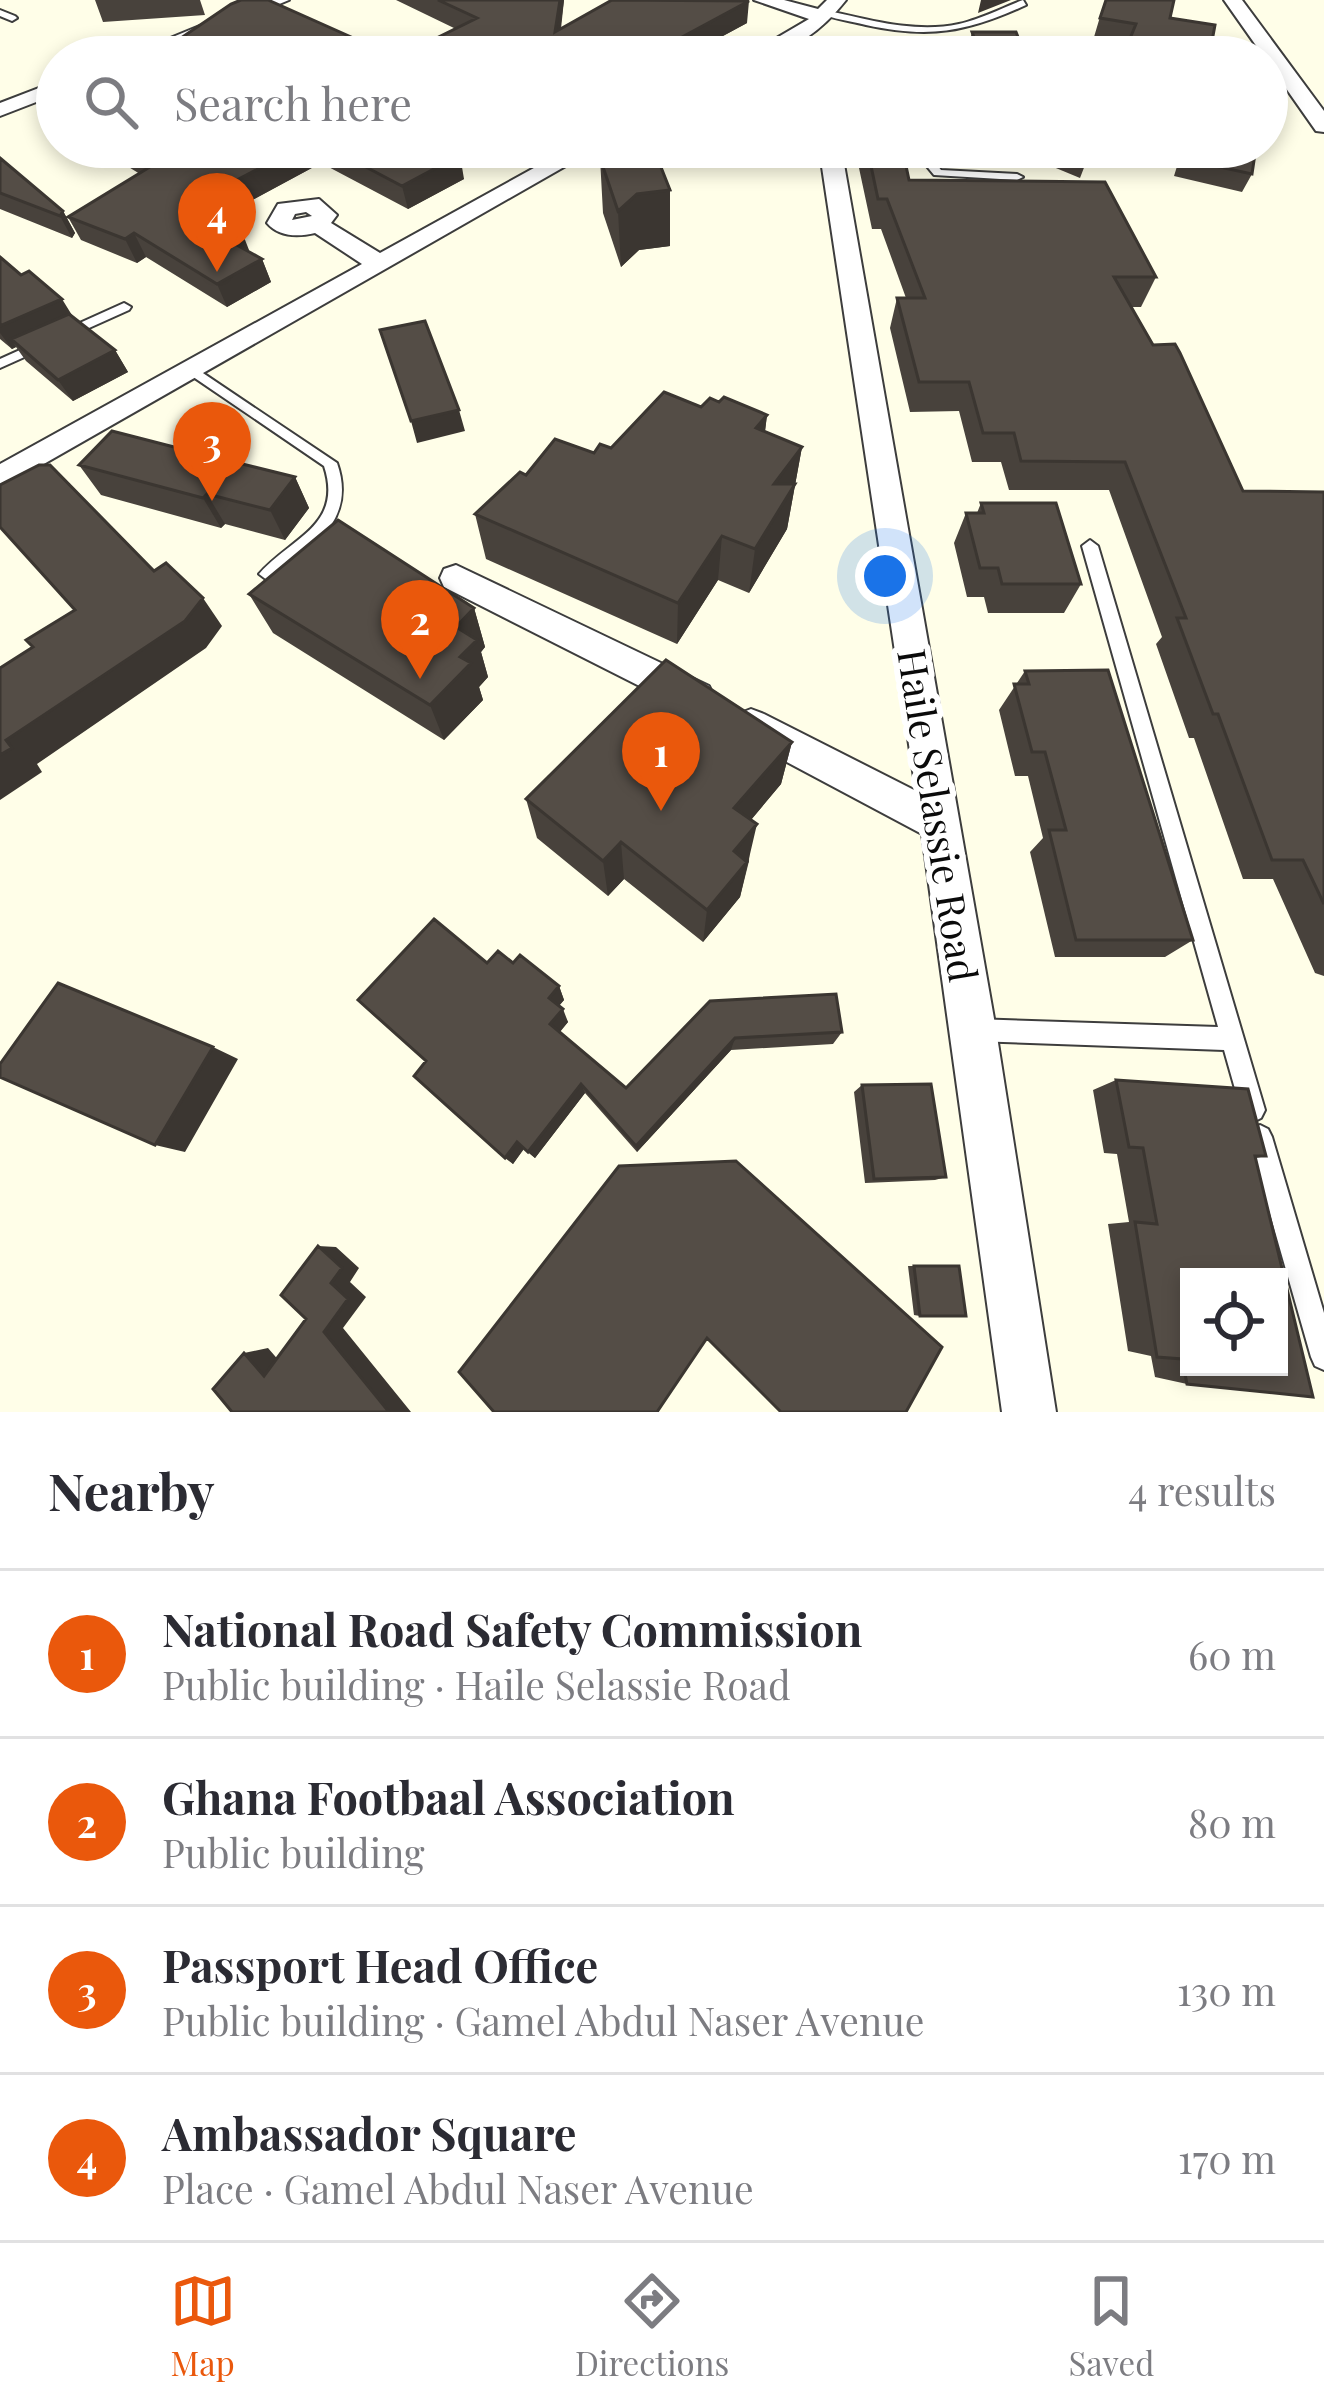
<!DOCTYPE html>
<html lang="en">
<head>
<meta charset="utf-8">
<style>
	body { margin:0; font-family:"Playfair Display",serif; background:#f2f2f3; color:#2b2b33 }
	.controls { position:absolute; right:36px; bottom:36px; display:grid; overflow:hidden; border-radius:0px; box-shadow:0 6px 18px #0003 }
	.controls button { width:108px; height:108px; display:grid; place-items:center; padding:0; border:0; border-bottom:3px solid #e1e1e2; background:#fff; color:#2b2b33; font:60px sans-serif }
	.you { position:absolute; left:885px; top:576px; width:42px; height:42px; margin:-30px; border:9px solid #fff; border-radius:50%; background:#1a73e8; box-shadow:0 0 0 18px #1a73e833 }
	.badge { display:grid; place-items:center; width:78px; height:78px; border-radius:50%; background:#ea580c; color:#fff; font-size:39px; font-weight:700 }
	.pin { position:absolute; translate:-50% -99px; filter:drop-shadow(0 3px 6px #0008) }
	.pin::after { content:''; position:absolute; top:63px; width:42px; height:36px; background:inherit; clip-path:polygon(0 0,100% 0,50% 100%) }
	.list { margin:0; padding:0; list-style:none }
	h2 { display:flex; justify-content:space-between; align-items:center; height:156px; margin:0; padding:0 48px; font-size:51px }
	h2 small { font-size:39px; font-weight:400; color:#7c7c81 }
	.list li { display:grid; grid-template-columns:78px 1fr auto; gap:36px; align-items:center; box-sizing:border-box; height:168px; padding:0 48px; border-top:3px solid #e1e1e2 }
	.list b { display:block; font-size:45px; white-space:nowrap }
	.list p { margin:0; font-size:39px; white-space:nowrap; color:#7c7c81 }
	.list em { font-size:39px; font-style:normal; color:#7c7c81 }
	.icon { flex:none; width:66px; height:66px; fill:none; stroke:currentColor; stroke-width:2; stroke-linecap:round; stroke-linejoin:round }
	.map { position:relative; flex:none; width:1324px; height:1412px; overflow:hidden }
	.search { position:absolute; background:#fff; box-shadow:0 6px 18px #0003; left:36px; right:36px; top:36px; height:132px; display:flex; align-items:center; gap:30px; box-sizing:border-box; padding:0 42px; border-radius:66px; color:#7c7c81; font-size:45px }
	.sheet { height:828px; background:#fff }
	nav { display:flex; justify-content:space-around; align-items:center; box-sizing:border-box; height:168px; border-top:3px solid #e1e1e2; background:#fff; font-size:33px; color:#7c7c81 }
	nav a { display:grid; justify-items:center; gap:6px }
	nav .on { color:#ea580c }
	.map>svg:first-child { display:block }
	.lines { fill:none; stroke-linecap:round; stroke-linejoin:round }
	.lane-casing { stroke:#3d3d3d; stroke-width:4 }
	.street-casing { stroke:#3d3d3d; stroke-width:4 }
	.lane { fill:#fff; fill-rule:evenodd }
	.street { fill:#fff; fill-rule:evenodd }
	.wall { fill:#48423c }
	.shaded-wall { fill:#3b3631 }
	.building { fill:#544d46; stroke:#3b3631; stroke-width:3; fill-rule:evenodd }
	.labels { text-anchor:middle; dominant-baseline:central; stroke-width:12; stroke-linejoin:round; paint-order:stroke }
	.street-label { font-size:39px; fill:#0a0a0a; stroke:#fff }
</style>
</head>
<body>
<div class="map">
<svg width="1324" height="1412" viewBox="0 0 1324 1412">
	<rect width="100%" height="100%" fill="#fffee8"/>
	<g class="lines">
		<g class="lane-casing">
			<path id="lane" d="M1023,0l3,5c-59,27 -96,34 -160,20 -16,-4 -33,-6 -47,-12l5,-3c44,9 90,24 135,14 22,-5 43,-16 64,-24z
				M0,10l15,6 2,2 -5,3 -12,-5z
				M911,147h12l18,23 76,4 6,3 -6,3 -83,-5z
				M124,303l7,4 -2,3 -129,58v-9z
				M191,365l146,98c20,57 -24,84 -64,115l-6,2 -8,-6c31,-36 85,-48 65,-108l-138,-94v-6z
				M1090,540l8,6 167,564 -4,8 -8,4 -8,-4 -4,-8 -17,-60 -250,-9 -8,-3 -3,-8 3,-8 8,-3 244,8 -136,-481z
				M1260,1125l8,4 4,8 52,176v57l-9,-4 -4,-9 -63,-220 4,-8z"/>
		</g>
		<g class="street-casing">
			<path id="street" d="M263,0h26l-137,57h-28z
				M754,0h30l34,9 9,-9h19c-26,33 -59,57 -102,57l65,-38z
				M1224,0h18l82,111v21l-8,-1z
				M57,81v13l-57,22v-13z
				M572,147h27l-599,342v-25l362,-200 -47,-31c-17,4 -36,4 -48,-10l11,-19 41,-5 18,16 -6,8 49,30zM306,212l6,4 -20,4 3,-6z
				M819,147h22l155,883 60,382h-54l-80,-578 -184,-98 -5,-11 5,-11 13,-5 13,5 152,77z
				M456,565l253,121 5,11 -5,11 -13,4 -13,-4 -239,-121 -4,-9 4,-9z"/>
		</g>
		<use href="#lane" class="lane"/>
		<use href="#street" class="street"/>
	</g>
	<path class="wall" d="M95,0h105l5,15 -102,7z
		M396,0h168l-3,29 186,-6 -63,34 -228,-28z
		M1105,0l65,18 39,39h-86l6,-14 -35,-6z
		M972,32l54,25h-60z
		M96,147h346l22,32 -56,30 -87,-46 -100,54 27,34 14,8 9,23 -44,25 -81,-50 -9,6 -56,-23 -13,-23 72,-43z
		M858,147h44l7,33 247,97 -15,30h-10l112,184 81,1v484l-9,-3 -42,-94h-30l-49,-141h-5l-33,-94 6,-7 -53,-147h-100l-8,-28h-29l-13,-51 -49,1 -20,-84 7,-30h9l-25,-69h-9l-16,-75z
		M1005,147h87l-12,31z
		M1183,147h73l-4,27 -10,18 -68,-16z
		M0,158l63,53 12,22 -3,5 -72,-29z
		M600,158l70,32v56l-31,4 -18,17 -18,-54z
		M0,257l115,93 13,22 -55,29 -47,-40 -10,-14 -4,2 -12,-10z
		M719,402l48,13 -2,17 37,15 -15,82 -38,64 -31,-13 -41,64 -191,-85 -11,-45 51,-39 85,-27z
		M238,463l57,14 14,31 -24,32 -60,-16 -4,4 -120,-33 -22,-30z
		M981,503l100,81 -17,29h-76l-4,-16h-17l-13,-54 12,-30h11z
		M249,594l225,14 11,39 -4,5 7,25 -9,10 4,13 -39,40 -171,-107z
		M1025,671l168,269 -28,17h-110l-25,-105 13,-14 -15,-62h-13l-16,-66z
		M792,742l-11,42 -30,36 -2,41 -9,36 -37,45 -79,-63 -16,17 -71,-58 -11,-39z
		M487,963h26l46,23 5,14 -5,6 9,16 -8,10 66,56 84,-87 132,31 -9,12 -102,6 -94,102 -52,-59 -50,65 -11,-9 -11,15 -87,-103z
		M1116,1080l150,76 -10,2 -69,226 -32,-7 -4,-21 -23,-5 -20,-127 21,-2 -12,-68 -13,-1 -11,-63z
		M862,1085l84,92 -11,3 -70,3 -11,-91z
		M908,1266h51l-39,50 -6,-1z"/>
	<path class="shaded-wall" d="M560,0h4l-7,54 -2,-22z
		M981,0h30l-33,13z
		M749,1l-2,22 -63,34h-39z
		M300,147h16l5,16 -115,62 -11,-23z
		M460,155l4,24 -56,30 -6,-23z
		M670,190v56l-31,4 -18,17 -3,-56 19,-17z
		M63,211l12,22 -3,5 -12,-22z
		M240,227l9,23 -3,2 5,11 -22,-30z
		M134,233l12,24 -9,6 -12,-24z
		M262,259l9,23 -44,25 -10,-23z
		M62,299l13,21 -64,19 5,8 -4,2 -12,-16v-7z
		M115,350l13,22 -55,29 -15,-21z
		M459,410l6,21 -48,12 -6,-22z
		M767,415l-6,46 -5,-33z
		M802,447l-15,82 -38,64 6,-44 19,-65z
		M231,449l16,31 -25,-21z
		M295,477l14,31 -24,32 -15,-30z
		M207,494l18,30 -4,4 -18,-30z
		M722,536l-4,44 -41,64 1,-41z
		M203,598l19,28 -16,22 -169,116 5,8 -42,28v-45l6,-15z
		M474,608l11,39 -4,5 7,25 -9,10 4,13 -39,40 -14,-35 30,-48 -4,-30z
		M792,742l-11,42 -53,63 6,-39z
		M757,824l-17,73 -37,45 4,-32 27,-59z
		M621,842l3,37 -16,17 -5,-35z
		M559,986l5,14 -10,11 -5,-13z
		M563,1009l5,13 -12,14 -6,-12z
		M735,1038l-4,12 -94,102 -1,-6z
		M213,1047l25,12 -53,93 -30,-7z
		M581,1084l4,9 -50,65 -7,-6z
		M517,1142l7,6 -11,16 -8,-6z
		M318,1246l18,1 23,21 -9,14 16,15 -23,31 68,84h-22l-65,-80 7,-49z
		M268,1348l19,22 -23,6 -20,-23z"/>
	<path class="building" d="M241,0h27l128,57h-243l78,-53z
		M438,0h122l-5,32 57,-32 137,1 -104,56h-247l79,-39z
		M1106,0h68l-4,18 45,7 -6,32h-62l3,-12 -21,-4 7,-17 -36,-6z
		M972,32h44l10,25h-53l7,-4z
		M123,147h177l-105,55 45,25 -11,6 13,7 -7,4 27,15 -45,25 -83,-51 -9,6 -57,-22 85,-52z
		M328,147h114l18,8 -58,31z
		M612,147h41l17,43 -33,4 -19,17 -18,-53z
		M867,147h35l7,33 196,2 51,95h-42l39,68 22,-1 5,9 63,138 81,1v412l-21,-44h-31l-54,-146h-5l-36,-96h9l-61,-156 -104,-1 -7,-28h-31l-14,-51h-50l-22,-84h28l-38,-99h-9z
		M1186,147h70l-4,27 -70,-15z
		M0,158l63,53 -3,5 -60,-23z
		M0,257l21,18 8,-4 33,28 -62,27z
		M69,314l46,36 -57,30 -47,-41z
		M425,321l34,89 -48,11 -31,-91z
		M664,392l37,15 9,-9 9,4 5,-5 43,18 -11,13 46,19 -28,37h21l-40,65 -33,-13 -44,67 -203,-89 45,-42 6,3 29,-36 39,14 6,-9 11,4z
		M112,431l66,17 9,-10 44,11 -9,10 73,18 -25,33 -63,-16 -4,4 -124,-33z
		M39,465h11l104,106 12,-8 37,35 -18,23 -179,119 6,8 -12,7v-87l33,-21 -7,-7 49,-30 -75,-83v-42z
		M981,503h75l25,81h-79l-4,-16h-18l-14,-55h18z
		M338,520l136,88 -18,19 21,13 -17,17 11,6 -41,42 -181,-111z
		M666,660l126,82 -58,66 23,16 -23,27 13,11 -40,48 -86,-68 -18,19 -77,-62z
		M1108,670l85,270h-117l-27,-110h17l-21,-78h-13l-18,-68h15l-4,-13z
		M434,919l53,44 11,-12 15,12 7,-8 39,31 -10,12 14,11 -13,15 76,64 84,-87 126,-7 6,38 -107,6 -99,108 -55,-62 -53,68 -11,-10 -12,16 -91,-82 12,-15 -68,-61z
		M58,983l155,64 -58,98 -155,-68v-13z
		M1116,1080l132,9 18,67h-11l58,241 -126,-13 -5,-25 -25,-2 -22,-135 22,2 -14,-76 -14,-1zM1189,1277h90v90h-90z
		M931,1084l15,93 -72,2 -12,-94z
		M736,1161l206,186 -36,65h-125l-74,-74 -50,74h-163l-35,-40 160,-206z
		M318,1246l24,22 -11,15 17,16 -24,33 65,80h-157l-19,-23 31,-36 20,23 42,-57 -25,-24z
		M914,1266h45l7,50h-46z"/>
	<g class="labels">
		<g class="street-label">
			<text transform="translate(939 815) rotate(81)">Haile Selassie Road</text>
		</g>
	</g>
</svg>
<div class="controls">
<button><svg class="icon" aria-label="locate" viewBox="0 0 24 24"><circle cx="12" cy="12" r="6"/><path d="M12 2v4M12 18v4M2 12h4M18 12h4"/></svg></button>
</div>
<div class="you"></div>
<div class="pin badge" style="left:661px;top:811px">1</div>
<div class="pin badge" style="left:420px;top:679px">2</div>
<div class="pin badge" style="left:212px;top:501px">3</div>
<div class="pin badge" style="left:217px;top:272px">4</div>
<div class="search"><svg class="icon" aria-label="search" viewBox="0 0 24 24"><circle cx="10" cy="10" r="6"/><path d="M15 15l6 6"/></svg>Search here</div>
</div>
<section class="sheet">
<h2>Nearby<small>4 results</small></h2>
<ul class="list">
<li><span class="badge">1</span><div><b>National Road Safety Commission</b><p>Public building · Haile Selassie Road</p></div><em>60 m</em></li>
<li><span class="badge">2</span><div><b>Ghana Footbaal Association</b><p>Public building</p></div><em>80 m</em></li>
<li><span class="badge">3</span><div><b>Passport Head Office</b><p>Public building · Gamel Abdul Naser Avenue</p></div><em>130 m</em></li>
<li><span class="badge">4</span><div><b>Ambassador Square</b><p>Place · Gamel Abdul Naser Avenue</p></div><em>170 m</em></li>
</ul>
</section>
<nav>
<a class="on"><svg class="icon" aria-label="map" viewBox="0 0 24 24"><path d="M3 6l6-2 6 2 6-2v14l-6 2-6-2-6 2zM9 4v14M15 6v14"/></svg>Map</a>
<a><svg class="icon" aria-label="directions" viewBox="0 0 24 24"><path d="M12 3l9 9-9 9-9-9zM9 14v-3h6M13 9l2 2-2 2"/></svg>Directions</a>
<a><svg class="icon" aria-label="saved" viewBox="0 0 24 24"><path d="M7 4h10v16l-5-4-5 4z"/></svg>Saved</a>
</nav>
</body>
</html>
